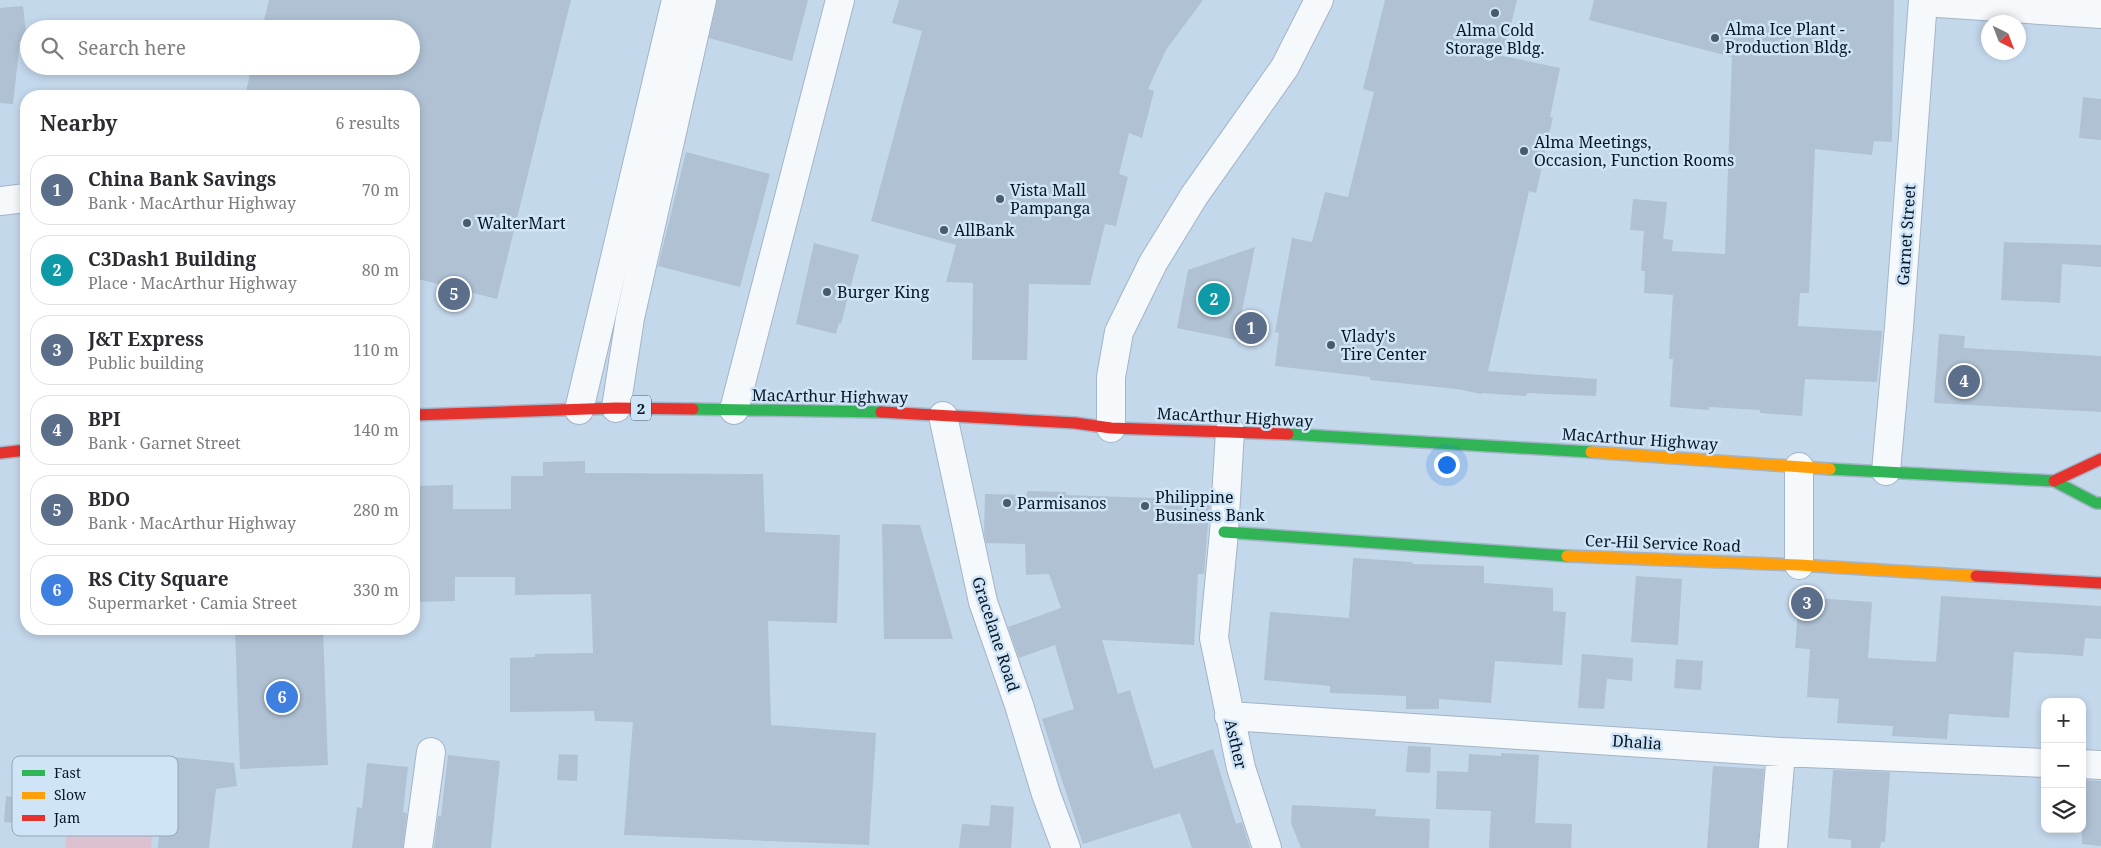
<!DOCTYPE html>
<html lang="en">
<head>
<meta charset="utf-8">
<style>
	body { margin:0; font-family:"Noto Serif",serif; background:#f7f7f7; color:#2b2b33 }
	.controls { position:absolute; right:15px; bottom:15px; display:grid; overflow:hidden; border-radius:10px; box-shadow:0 2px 8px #0003 }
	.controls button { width:45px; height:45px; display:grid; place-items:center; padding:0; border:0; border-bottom:1px solid #e1e1e2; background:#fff; color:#2b2b33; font:25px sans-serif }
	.compass { position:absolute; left:1981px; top:15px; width:45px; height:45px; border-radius:50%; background:#fff; box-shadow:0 2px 8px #0003; rotate:138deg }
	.you { position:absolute; left:1446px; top:464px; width:18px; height:18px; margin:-12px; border:4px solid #fff; border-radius:50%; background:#1a73e8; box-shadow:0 0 0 8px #1a73e833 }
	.badge { display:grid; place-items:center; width:32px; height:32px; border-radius:50%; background:#485b6c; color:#fff; font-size:16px; font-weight:700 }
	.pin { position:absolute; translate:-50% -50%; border:2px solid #fff; box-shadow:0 1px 5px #0006 }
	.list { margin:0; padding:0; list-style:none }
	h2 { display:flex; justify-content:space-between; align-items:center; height:65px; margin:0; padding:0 20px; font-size:21px }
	h2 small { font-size:16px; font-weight:400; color:#7c7c81 }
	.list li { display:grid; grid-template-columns:32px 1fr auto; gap:15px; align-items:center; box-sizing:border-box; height:70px; margin:0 10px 10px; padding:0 10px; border:1px solid #e1e1e2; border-radius:20px }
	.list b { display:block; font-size:19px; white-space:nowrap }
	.list p { margin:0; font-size:16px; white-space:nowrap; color:#7c7c81 }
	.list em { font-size:16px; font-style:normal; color:#7c7c81 }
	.icon { flex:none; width:28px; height:28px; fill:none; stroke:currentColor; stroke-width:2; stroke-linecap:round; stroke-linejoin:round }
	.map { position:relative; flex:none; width:2101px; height:848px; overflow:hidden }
	.search { position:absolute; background:#fff; box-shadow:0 2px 8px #0003; left:20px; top:20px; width:400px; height:55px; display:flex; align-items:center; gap:12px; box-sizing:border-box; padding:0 18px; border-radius:28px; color:#7c7c81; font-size:19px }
	.panel { position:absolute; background:#fff; box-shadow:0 2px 8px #0003; left:20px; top:90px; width:400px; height:545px; border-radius:20px }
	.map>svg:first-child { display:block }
	.green { fill:#dcc1d0 }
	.building { fill:#afc1d3 }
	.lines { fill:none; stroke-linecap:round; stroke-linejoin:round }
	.street-casing { stroke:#a3b4c6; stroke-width:30 }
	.fast-casing { stroke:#a3b4c6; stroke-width:14 }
	.slow-casing { stroke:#a3b4c6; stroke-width:14 }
	.jam-casing { stroke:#a3b4c6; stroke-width:14 }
	.street { stroke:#f6f9fc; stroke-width:28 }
	.fast { stroke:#30b455; stroke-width:11 }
	.slow { stroke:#ff9f0a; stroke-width:11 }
	.jam { stroke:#e5322d; stroke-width:11 }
	.poi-dot { fill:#485b6c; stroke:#d0e4f7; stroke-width:2 }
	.labels { text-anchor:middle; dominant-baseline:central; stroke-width:5; stroke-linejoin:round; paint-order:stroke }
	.shield { fill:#d0e4f7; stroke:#425465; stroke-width:1 }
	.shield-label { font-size:15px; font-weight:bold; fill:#051727 }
	.poi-label { font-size:16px; fill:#051727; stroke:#d0e4f7; text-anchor:start }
	.street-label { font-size:16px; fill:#051727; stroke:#d0e4f7 }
	.key { fill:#d0e4f7; stroke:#93a6b9; stroke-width:1 }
	.key-label { font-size:14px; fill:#051727 }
</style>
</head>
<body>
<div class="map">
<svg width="2101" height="848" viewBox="0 0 2101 848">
	<rect width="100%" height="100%" fill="#c4d8ec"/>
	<path class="green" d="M69,814l85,9 -3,25h-86z"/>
	<path class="building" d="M269,0h302l-74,299 -83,-21v-182h-169l7,-30h159v-37h-149z
		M808,0l-16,61 -83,-23 8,-38z
		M899,0h304l-37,50 -18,39 6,2 -12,47 -13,-5 -10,41 9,3 -12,49 -11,-2 -15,61 -61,-1 -2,76h-55l1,-77 -27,-1 10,-37 -85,-24 51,-190 -30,-8z
		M1385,0h132l-14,56 57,12 -10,49h3l-17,76 -7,-2 -41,180 109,8 -1,17 -69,-3 -1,3 -44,-3 -1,1 -24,-5 -87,-9v-3l-95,-11 4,-33 -4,-1 17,-94 20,4 13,-50 23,5 26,-105 -11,-3z
		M1594,0h300l-2,142 -18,-1 -2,14 -57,-6 -6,144h-9l-2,33 84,5 -5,51 -72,-3 -3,37 -42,-3v-3l-51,-3v3l-39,-3 3,-48h-4l4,-64 -29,-2 1,-22h-4l3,-40 -14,-1 3,-31 34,3 -4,37 10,1 -1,11 53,3 7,-197 -143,-37z
		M23,6l4,35h-7l-7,63 -13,-1v-95z
		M2083,97l18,2v41l-22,-2z
		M686,152l84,22 -30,113 -82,-21z
		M2004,242l97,3v22l-39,-3 -2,39 -59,-3z
		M814,243l45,12 -18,69 -2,-1 -3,11 -40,-10z
		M1255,247l-19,93 -59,-12 11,-58z
		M1939,334l26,2 -1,12 137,8v56l-167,-9z
		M585,461v12l178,1 2,58 75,3 -3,88 -69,-2 3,104 105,8 -7,112 -245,-10 9,-113 -38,-1 -1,-10 -84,1v-54l25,-1v-3l58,-1 -2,-59 -76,1v-18h-60v24l-41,1v-116l39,-1v24h58v-33h32v-14z
		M1027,491l39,1v3l144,5 -6,74h-6l-4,71 -92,-5 16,54 12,-4 24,79 59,-20 23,75 6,-2 8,26h-58l-12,-35 -97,31 -41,-125 32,-10 -19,-64 -36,13 -11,-31 53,-19 -12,-34 -23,1 -1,-31 -39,-1 -2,-10 1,-39 42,1z
		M882,524l38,1 33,114h-69z
		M1353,558l60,4 -1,2 72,2v17l69,5v23l13,1 -4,53 -67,-4 -4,42 -52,-4v10h-33v-13l-76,-3v-7l-66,-6 6,-68 79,6z
		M1636,576l46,3 -4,66 -47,-3z
		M1941,596l160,10v33l-16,-1 -2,18 -69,-4 -5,66 -60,-4 -2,25 -55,-3 1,-10 -56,-3 2,-24 -32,-2 3,-48 -15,-1 4,-51 73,5 -4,56 68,4z
		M235,629h88l5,136 -88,4z
		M1582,654l51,4 -1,23 -25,-2 -3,30 -26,-1z
		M1676,659l27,2 -2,29 -27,-2z
		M1408,746l23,1 -1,26 -24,-1z
		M1501,753l38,2 -4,68 37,1 -1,24h-82l2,-37 -55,-2 1,-38 31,1 1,-18 32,2z
		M559,754l19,1 -1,26 -20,-1z
		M448,755l52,6 -9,87h-57l4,-32h3z
		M174,757l60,6 3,23 -21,3 -7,59h-51l2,-26 -109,-12v3l-26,-3 -1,14 -20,-2 2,-26 6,1 3,-23 24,3 1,-4 26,3 1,-7 47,5v-7l58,6z
		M367,763l41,4 -5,45 4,1 -4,35h-51l5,-41 5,1z
		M1713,766l51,3 -6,79h-51z
		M1833,770l57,2 -5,70h-4l-1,6h-29v-8l-23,-2z
		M2082,780l19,1v65l-19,-2z
		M991,805l23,2 -3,41h-52l3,-24 27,2z
		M1292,805l84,4 -1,7 55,3 -1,29h-128l-10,-25z"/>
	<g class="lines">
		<g class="street-casing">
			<path id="street" d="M1923,2l178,12
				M0,201l26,-3
				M616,408l14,-90 72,-318
				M579,410l97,-410
				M734,410l106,-410
				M943,416l40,186 36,103 27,89 20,54
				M1111,428v-51l8,-45 34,-69 41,-67 91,-129 34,-67
				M1230,431l-6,101 -10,106 27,130 26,80
				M1799,467v98
				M1886,471l13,-144 24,-327
				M1229,716l552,36 264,11
				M2082,764l19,1
				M418,848l13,-96
				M1773,848l8,-96"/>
		</g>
		<g class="fast-casing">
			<path id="fast" d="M693,409l188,3
				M1288,434l303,18
				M1830,469l224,12 42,22h5
				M1224,532l343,24"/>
		</g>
		<g class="slow-casing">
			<path id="slow" d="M1591,452l239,17
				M1567,556l232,9 177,11"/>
		</g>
		<g class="jam-casing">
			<path id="jam" d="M881,412l194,11 36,5 177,6
				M414,415l202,-7 77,1
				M0,453l26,-3
				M2054,481l47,-22
				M1976,576l125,7"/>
		</g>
		<use href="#street" class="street"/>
		<use href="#fast" class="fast"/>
		<use href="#slow" class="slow"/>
		<use href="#jam" class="jam"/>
	</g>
	<g class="poi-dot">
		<circle cx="1495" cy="13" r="5"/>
		<circle cx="1715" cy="38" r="5"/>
		<circle cx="1524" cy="151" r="5"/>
		<circle cx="1000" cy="199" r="5"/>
		<circle cx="467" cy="223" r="5"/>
		<circle cx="944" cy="230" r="5"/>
		<circle cx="827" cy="292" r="5"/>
		<circle cx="1331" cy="345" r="5"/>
		<circle cx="1007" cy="503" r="5"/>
		<circle cx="1145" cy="506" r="5"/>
	</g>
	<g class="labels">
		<rect class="shield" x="631" y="395.5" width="20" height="25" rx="4"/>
		<g class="shield-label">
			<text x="641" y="408">2</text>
		</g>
		<g class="poi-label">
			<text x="1725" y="29">Alma Ice Plant -<tspan x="1725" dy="18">Production Bldg.</tspan></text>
			<text x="1495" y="30" text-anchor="middle">Alma Cold<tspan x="1495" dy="18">Storage Bldg.</tspan></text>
			<text x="1534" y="142">Alma Meetings,<tspan x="1534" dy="18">Occasion, Function Rooms</tspan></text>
			<text x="1010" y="190">Vista Mall<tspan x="1010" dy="18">Pampanga</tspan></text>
			<text x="477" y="223">WalterMart</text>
			<text x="954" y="230">AllBank</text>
			<text x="837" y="292">Burger King</text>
			<text x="1341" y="336">Vlady's<tspan x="1341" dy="18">Tire Center</tspan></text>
			<text x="1155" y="497">Philippine<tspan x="1155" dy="18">Business Bank</tspan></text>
			<text x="1017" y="503">Parmisanos</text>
		</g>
		<g class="street-label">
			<text transform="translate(1906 235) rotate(-86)">Garnet Street</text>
			<text transform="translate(830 396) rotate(1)">MacArthur Highway</text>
			<text transform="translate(1235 417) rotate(3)">MacArthur Highway</text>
			<text transform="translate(1640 439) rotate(4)">MacArthur Highway</text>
			<text transform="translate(1663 543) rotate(2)">Cer-Hil Service Road</text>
			<text transform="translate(996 634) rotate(72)">Gracelane Road</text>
			<text transform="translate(1637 742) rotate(4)">Dhalia</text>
			<text transform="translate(1236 744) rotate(77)">Asther</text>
		</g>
	</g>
	<rect x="12" y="756" width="166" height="80" rx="8" class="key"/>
	<rect x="22" y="770" width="23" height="6" fill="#30b455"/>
	<rect x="22" y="792" width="23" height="7" fill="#ff9f0a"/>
	<rect x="22" y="815" width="23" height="6" fill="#e5322d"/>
	<g class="key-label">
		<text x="54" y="778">Fast</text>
		<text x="54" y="800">Slow</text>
		<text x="54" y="823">Jam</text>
	</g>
</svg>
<div class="controls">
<button>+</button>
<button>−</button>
<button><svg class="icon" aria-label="layers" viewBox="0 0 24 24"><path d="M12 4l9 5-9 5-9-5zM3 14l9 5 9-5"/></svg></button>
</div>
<svg class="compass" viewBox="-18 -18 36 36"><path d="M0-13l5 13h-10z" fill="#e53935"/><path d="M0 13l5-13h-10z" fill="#7c7c81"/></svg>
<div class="you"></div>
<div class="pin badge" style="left:1251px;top:328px;background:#5c6f8a">1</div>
<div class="pin badge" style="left:1214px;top:299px;background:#0f9aa8">2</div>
<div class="pin badge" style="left:1807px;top:603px;background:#5c6f8a">3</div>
<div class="pin badge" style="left:1964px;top:381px;background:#5c6f8a">4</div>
<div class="pin badge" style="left:454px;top:294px;background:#5c6f8a">5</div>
<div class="pin badge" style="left:282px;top:697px;background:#3f7fe0">6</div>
<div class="search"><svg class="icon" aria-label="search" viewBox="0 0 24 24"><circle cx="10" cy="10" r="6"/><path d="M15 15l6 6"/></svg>Search here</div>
<section class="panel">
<h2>Nearby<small>6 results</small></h2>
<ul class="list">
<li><span class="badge" style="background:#5c6f8a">1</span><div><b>China Bank Savings</b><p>Bank · MacArthur Highway</p></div><em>70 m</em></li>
<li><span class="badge" style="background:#0f9aa8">2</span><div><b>C3Dash1 Building</b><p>Place · MacArthur Highway</p></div><em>80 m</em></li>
<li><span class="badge" style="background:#5c6f8a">3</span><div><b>J&amp;T Express</b><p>Public building</p></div><em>110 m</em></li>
<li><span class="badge" style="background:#5c6f8a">4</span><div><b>BPI</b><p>Bank · Garnet Street</p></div><em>140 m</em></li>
<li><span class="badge" style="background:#5c6f8a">5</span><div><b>BDO</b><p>Bank · MacArthur Highway</p></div><em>280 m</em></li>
<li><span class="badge" style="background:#3f7fe0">6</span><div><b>RS City Square</b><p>Supermarket · Camia Street</p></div><em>330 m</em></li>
</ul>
</section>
</div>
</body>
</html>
